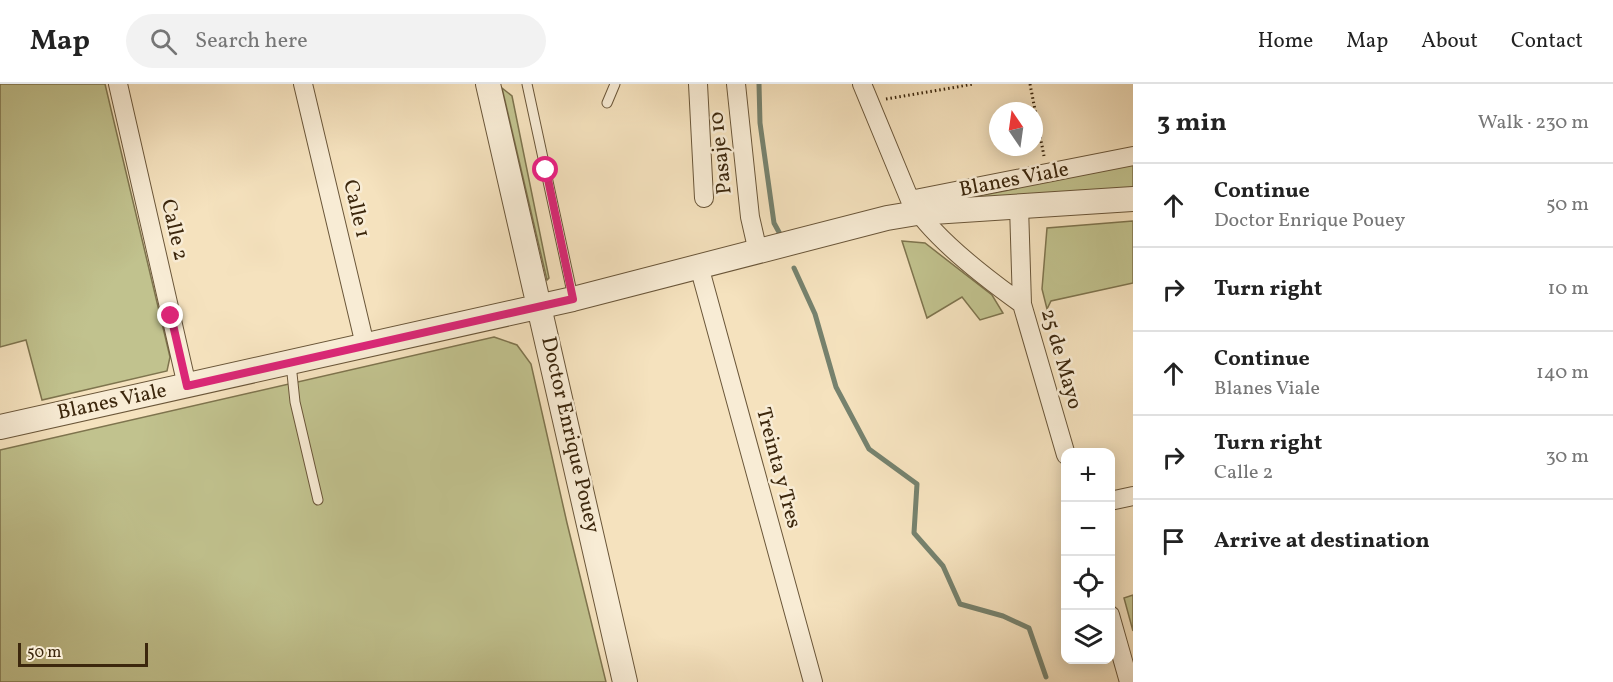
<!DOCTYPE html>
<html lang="en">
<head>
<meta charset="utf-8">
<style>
	body { margin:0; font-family:Vollkorn,serif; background:#f2f2f2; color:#222 }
	.controls { position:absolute; right:18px; bottom:18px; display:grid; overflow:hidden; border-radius:12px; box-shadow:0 3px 15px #0003 }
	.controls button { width:54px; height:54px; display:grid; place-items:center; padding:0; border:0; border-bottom:2px solid #e0e0e0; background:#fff; color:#222; font:30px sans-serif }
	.compass { position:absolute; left:989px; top:18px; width:54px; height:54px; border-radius:50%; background:#fff; box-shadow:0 3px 15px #0003; rotate:347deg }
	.scale { position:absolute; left:18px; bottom:15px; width:130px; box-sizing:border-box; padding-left:6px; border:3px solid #3c270d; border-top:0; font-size:16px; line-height:21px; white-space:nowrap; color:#3c270d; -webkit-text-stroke:4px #f8ecd5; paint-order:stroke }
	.stop { position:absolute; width:18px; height:18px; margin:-14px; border:4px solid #db2777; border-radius:50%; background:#fff }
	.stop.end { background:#db2777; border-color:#fff; box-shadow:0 2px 6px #0008 }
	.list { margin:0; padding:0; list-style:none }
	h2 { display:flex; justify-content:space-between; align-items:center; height:78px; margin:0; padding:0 24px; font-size:26px }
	h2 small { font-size:20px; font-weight:400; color:#767676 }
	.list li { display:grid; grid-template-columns:39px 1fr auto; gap:18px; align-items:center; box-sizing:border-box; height:84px; padding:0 24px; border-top:2px solid #e0e0e0 }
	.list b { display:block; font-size:22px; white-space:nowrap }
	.list p { margin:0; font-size:20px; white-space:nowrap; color:#767676 }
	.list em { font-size:20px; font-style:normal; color:#767676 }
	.icon { flex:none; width:33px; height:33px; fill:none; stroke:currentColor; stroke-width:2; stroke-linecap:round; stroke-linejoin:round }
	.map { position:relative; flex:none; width:1133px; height:598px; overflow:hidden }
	header { display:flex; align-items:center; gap:36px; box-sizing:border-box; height:84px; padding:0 30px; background:#fff; border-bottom:2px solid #e0e0e0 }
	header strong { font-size:28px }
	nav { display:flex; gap:33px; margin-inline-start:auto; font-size:21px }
	.search { width:420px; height:54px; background:#f2f2f2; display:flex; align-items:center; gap:15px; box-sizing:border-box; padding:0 21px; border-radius:33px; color:#767676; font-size:22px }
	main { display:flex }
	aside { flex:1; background:#fff }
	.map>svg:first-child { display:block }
	.green { fill:#c1c28e; stroke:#7e744e; stroke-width:1.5 }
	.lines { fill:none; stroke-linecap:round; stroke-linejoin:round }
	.stream { stroke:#76826e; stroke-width:5 }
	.service-casing { stroke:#6a5639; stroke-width:11 }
	.minor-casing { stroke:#6a5639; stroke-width:20 }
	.tertiary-casing { stroke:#6a5639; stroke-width:26 }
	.path { stroke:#3c270d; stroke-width:3; stroke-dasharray:1.5 3; stroke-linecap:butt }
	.service { stroke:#f8ecd5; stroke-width:9 }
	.minor { stroke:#f8ecd5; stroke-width:18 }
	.tertiary { stroke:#f8ecd5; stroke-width:24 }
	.route { stroke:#db2777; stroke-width:8 }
	.labels { text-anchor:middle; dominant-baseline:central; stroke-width:5; stroke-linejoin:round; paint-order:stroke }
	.street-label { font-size:21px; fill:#3c270d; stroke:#f8ecd5 }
</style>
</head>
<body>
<header>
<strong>Map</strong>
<div class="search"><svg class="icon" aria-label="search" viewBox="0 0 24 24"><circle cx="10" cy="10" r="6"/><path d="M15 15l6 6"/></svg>Search here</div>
<nav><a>Home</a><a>Map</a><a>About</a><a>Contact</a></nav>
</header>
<main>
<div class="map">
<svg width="1133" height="598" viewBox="0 0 1133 598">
	<rect width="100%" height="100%" fill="#f5e2be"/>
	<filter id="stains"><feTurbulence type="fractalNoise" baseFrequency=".00333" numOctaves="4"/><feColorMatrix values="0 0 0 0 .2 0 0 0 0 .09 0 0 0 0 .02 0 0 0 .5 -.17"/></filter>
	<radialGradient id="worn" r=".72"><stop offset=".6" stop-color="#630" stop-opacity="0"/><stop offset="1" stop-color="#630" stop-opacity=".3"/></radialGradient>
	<path class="green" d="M0,0h105l65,273 -3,14 -125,29 -16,-60 -26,7z
		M502,4l10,8 37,182 -2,2z
		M1133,76v31l-200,14z
		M1133,137v62l-82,18 -4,8 -5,-20 5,-61z
		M902,157l23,2 67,52 11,18 -23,7 -18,-23 -35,21z
		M494,253l23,8 14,19 36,159 39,159h-606v-232z
		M1133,511v36l-9,-33z"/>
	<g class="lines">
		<path class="stream" d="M759,0l1,39 14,100 6,11
			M794,184l21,46 21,73 33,62 48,35 -3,49 29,33 17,38 43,12 26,12 17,49"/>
		<g class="service-casing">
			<path id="service" d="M527,0l46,213
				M607,19l8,-19
				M291,280l4,38 23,98"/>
		</g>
		<g class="minor-casing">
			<path id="minor" d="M118,0l69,302
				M303,0l62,261
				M698,0l6,114
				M736,0l14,133 8,35
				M862,0l48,116
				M1019,122l3,98 44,151
				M699,182l114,416
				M1022,220c-35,-25 -91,-68 -112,-104l223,-44
				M1110,417l23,-5
				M1110,531l19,67"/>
		</g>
		<g class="tertiary-casing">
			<path id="tertiary" d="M488,0l137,598
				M0,343l573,-128 314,-81 30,-5 216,-14"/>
		</g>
		<path class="path" d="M1030,0l14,72
			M886,15l88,-15"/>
		<use href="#service" class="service"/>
		<use href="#minor" class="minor"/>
		<use href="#tertiary" class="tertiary"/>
	</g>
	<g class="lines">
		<path class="route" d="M171,232l16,70 386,-87 -27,-129"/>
	</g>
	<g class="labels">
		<g class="street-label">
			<text transform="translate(721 69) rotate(-96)">Pasaje 10</text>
			<text transform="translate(1014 96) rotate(-11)">Blanes Viale</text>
			<text transform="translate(356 125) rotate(77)">Calle 1</text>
			<text transform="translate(174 146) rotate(77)">Calle 2</text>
			<text transform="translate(1061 275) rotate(74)">25 de Mayo</text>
			<text transform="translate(112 318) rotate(-12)">Blanes Viale</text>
			<text transform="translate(570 351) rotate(77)">Doctor Enrique Pouey</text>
			<text transform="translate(778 384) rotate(75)">Treinta y Tres</text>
		</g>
	</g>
	<rect width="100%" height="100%" filter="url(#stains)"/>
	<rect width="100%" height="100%" fill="url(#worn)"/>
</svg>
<div class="controls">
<button>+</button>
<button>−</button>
<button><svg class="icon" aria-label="locate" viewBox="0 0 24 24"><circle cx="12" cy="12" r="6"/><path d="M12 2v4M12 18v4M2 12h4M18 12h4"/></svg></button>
<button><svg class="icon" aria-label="layers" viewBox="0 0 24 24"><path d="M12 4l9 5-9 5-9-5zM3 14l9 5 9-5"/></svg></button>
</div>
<svg class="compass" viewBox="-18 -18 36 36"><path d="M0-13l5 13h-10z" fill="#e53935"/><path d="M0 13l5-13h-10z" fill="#767676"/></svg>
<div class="scale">50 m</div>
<div class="stop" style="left:546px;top:86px"></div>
<div class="stop end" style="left:171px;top:232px"></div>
</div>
<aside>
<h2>3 min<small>Walk · 230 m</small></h2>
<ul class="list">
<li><svg class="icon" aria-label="ahead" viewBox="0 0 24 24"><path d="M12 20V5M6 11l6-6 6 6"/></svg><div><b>Continue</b><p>Doctor Enrique Pouey</p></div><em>50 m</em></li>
<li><svg class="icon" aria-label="right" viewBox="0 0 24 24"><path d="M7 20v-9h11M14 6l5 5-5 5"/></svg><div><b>Turn right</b></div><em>10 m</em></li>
<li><svg class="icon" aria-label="ahead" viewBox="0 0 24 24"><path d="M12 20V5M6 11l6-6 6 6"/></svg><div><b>Continue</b><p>Blanes Viale</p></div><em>140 m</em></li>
<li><svg class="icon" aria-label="right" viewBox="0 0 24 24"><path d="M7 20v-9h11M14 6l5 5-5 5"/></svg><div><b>Turn right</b><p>Calle 2</p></div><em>30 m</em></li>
<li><svg class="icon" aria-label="arrive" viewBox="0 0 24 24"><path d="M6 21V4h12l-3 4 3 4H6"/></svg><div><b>Arrive at destination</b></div></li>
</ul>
</aside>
</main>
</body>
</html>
